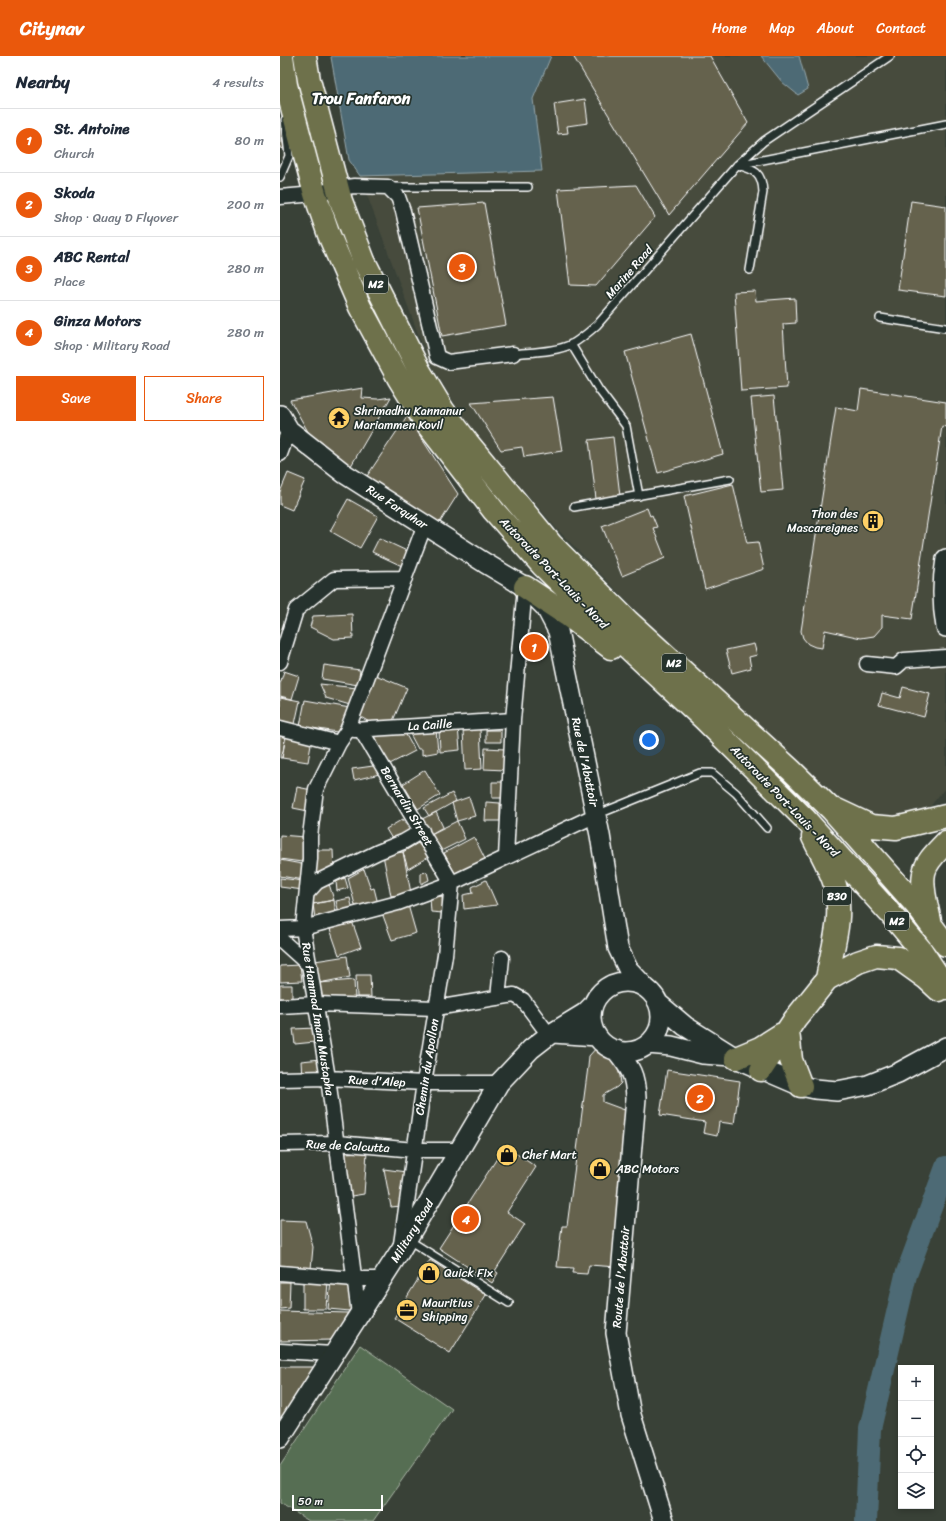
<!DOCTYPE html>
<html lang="en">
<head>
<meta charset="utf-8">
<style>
	body { margin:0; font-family:Sriracha,sans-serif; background:#f6f6f7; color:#1f2937 }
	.controls { position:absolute; right:12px; bottom:12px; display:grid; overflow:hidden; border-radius:0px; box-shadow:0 2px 6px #0003 }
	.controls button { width:36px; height:36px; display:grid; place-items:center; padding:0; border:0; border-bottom:1px solid #e0e1e3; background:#fff; color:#1f2937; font:20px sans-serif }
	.scale { position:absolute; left:12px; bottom:10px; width:91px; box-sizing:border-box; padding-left:4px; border:2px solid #fff; border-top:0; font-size:11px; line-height:14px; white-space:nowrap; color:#fff; -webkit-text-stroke:3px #26332d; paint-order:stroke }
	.you { position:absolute; left:369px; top:684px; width:14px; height:14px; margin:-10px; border:3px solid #fff; border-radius:50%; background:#1a73e8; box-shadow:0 0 0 6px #1a73e833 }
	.badge { display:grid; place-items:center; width:26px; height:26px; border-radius:50%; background:#ea580c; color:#fff; font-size:13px; font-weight:700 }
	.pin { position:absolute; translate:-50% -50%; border:2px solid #fff; box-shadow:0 1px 4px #0006 }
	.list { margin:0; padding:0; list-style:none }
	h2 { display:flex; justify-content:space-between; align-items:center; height:52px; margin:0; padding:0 16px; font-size:17px }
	h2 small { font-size:13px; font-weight:400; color:#747a83 }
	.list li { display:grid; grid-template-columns:26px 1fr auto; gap:12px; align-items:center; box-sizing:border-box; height:64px; padding:0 16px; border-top:1px solid #e0e1e3 }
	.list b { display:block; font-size:15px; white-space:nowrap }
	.list p { margin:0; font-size:13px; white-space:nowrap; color:#747a83 }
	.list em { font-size:13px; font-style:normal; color:#747a83 }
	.actions { display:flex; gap:8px; padding:12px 16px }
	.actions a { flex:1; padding:9px 0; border:1px solid #ea580c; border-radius:0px; text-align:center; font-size:14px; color:#ea580c }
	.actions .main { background:#ea580c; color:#fff }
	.icon { flex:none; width:22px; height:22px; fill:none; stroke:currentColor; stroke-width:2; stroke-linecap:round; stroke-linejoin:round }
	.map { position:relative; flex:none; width:666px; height:1465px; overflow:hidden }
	header { display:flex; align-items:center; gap:24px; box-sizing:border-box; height:56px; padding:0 20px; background:#ea580c; color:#fff }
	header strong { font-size:19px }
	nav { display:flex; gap:22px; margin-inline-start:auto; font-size:14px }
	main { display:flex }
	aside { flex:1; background:#fff }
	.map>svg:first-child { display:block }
	.built { fill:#464b3e }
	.green { fill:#576e52; stroke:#abb6a8 }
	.water { fill:#4e6b74; stroke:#95a6ac }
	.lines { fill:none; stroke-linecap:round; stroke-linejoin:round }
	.river { stroke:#4e6b74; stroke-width:22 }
	.building { fill:#65624e; stroke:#fff }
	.lane-casing { stroke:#fff; stroke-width:10 }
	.street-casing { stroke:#fff; stroke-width:17 }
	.secondary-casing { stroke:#fff; stroke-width:22 }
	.highway-casing { stroke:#fff; stroke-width:25 }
	.lane { stroke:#26332d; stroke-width:7 }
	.street { stroke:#26332d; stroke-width:14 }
	.secondary { stroke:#26332d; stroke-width:19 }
	.highway { stroke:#6e714b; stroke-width:22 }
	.labels { text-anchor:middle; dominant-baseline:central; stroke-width:3.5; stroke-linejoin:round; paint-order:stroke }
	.shield { fill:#26332d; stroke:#bec2c0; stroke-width:1 }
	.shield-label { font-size:11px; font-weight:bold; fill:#fff }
	.street-label { font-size:12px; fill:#fff; stroke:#26332d }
	.poi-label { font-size:12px; fill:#fff; stroke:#26332d; text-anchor:start }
	.district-label { font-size:16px; font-weight:bold; fill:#fff; stroke:#26332d }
</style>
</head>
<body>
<header>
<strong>Citynav</strong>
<nav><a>Home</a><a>Map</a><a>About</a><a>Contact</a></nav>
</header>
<main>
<aside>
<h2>Nearby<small>4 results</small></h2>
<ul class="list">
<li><span class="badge">1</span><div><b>St. Antoine</b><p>Church</p></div><em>80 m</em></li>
<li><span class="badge">2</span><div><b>Skoda</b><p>Shop · Quay D Flyover</p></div><em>200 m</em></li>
<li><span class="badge">3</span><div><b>ABC Rental</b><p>Place</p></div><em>280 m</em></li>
<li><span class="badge">4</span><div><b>Ginza Motors</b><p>Shop · Military Road</p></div><em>280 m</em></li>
</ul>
<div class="actions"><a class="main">Save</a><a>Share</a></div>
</aside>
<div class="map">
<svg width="666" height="1465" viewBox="0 0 666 1465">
	<rect width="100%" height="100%" fill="#394137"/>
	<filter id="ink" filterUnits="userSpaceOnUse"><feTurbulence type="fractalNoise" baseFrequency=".025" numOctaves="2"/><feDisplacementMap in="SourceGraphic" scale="8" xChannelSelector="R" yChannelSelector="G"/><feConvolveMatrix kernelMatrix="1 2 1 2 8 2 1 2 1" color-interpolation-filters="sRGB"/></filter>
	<g filter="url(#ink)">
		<path class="built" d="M271,0h395v731l-22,27 -42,10 -39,-15 -195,-186 -92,-95 -88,-102 -41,-68 -67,-182 182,-5 -9,-72z"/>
		<path class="green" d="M80,1289l92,64 -79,112h-64l-29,-18v-37z"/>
		<path class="water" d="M53,0h218l-18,43 9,72 -182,5 -11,-16 -18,-103z
			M481,0h38l9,33 -10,6 -16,-13z"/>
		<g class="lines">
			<path class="river" d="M586,1465l4,-92 36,-154 40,-108"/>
		</g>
		<path class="building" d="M293,0h137l38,67 -79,92z
			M305,43l3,24 -21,3 1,7 -10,1 -4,-30z
			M0,66l4,27 -4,-1z
			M356,129l19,32 -59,69 -26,-1 -12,-96z
			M631,145l35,5v90l-48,-6z
			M204,147l22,122 -64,11 -25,-128z
			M475,235l1,10 39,-3 1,25 -13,1 4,64 -46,3 -7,-99z
			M411,278l32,120 -65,19 -33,-121z
			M83,332l-1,10 16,1 13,-2 -43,74 -37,-34 -21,-37z
			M581,333l85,13v25l-4,-1 -30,193 -30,-4v12l-8,9 -13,2 -36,-8 -3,18 -7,-1 -7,-3 -5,-6 -2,-7 35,-224 22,4z
			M494,340l9,94 -22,2 -10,-94z
			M273,341l9,54 -38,6 -2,-10 -21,3 -30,-47z
			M127,360l51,78 -19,30 -72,-48z
			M333,381l7,59 -24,3 -7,-59z
			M8,417l17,7 -13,30 -12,-5v-13z
			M453,428l14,59 11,-1 6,27 -59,20 -21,-93z
			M68,443l30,17 -18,32 -30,-17z
			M367,452l3,8 2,-1 5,12 -4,1 12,30 -43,18 -20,-50z
			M99,482l30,14 -7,14 -30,-14z
			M72,558l1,24 -19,1 -24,-12 3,-11z
			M249,579h11v24l-13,1z
			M474,588l3,11 -8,2 2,11 -19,5 -6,-23z
			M44,609l36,5 -2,15 -36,-6z
			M4,615l15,5 -7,23 -12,-3v-12z
			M93,618l34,14 -15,35h-21l-12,-7z
			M40,628l37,4 -7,17 -24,-7z
			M623,631l27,7 -6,23 -45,-12 3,-12 18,5z
			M0,641l20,4 -5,23 -15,-3z
			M25,644l45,8 -13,24 -37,-6z
			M178,671l2,23 -20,2 -1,-23z
			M156,673l2,23 -16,3v-6h-4l-9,-17z
			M200,673l2,40 -17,1 -2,-40z
			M206,674h15v12h-15z
			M0,677l6,1 -4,24h-2z
			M125,677l10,18 -29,15 -16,-26 3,-5z
			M6,678l26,5 -4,23 -26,-4z
			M205,692l20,1v21l-21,-1z
			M100,709l4,8 -30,7 -2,-11z
			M145,714l15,25 -22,14 -15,-25z
			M212,726h13v16h-13z
			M17,731l15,3 -4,21 -15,-3z
			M172,737l4,8 -27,15 -5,-8z
			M189,741l6,19 -18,5 -5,-18z
			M206,746l14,1v18h-15z
			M156,756l7,15 -14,8 -9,-15z
			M123,763l9,15 -17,10 -9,-15z
			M177,765l8,18 -26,13 -10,-17z
			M0,779l25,2 -3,25 -22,-3z
			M194,781l11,22 -29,16 -12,-22z
			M138,787l10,14 -20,12 -5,-17z
			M33,794h20l1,23 -23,4z
			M123,796l8,41 -20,3 -8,-41z
			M0,804l27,5 -3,15 -24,-4z
			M84,813l7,20 3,-1 4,16 -22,5 -8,-31z
			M147,816l2,8 -8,4v-11z
			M0,822l24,3 -1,9 -23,-3z
			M65,822l3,10 -11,3 -1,-9z
			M206,824l11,25 -33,4 -1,-14 10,-2 -1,-6z
			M49,828l5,16 -21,4 -3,-11z
			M162,840l1,17 -12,-1 -1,-14z
			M70,842l3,12 -14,3 -3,-12z
			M54,844l2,14 -21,4 -2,-14z
			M128,849l8,28 -24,7 -10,-27z
			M72,865l9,26 -22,8 -9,-26z
			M67,900l3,21 -31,6 -4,-22z
			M20,909l2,16 -22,1v-16z
			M76,919h14l1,22h-14z
			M74,924l1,19 -35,3 -1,-19z
			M0,929h12v17h-12z
			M36,972l-1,14 -20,2 -2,-15z
			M317,991l13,10 7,9 3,10 1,7 -4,4 -14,8v7l27,10 -13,155 -28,-2 -2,9 -15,-1 1,-5 -16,-1 5,-41h5l21,-159 1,-11z
			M41,1003l3,18 -22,1 -1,-17z
			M387,1014l73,11 -6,43 -15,-2 -2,14 -14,-3 2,-11 -45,-7z
			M225,1090l31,21 -29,45 18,12 -30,47 3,2 -6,10 -53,-35z
			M87,1096l-3,42 -19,3 -2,-44z
			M104,1113l22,3 -5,34 -10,1z
			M0,1164l26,1 7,26 -2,22h-31z
			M150,1204l56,35 -36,58 -56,-35z
			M23,1225h25l-2,28h-23z
			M51,1225l34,1 -15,29 -22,-2z
			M0,1226h10l-1,26 -9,1z
			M0,1255l68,2 -16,27 -52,1z
			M0,1311h34l-34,53z"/>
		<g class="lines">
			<g class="lane-casing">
				<path id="lane" d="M457,109l209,-41
					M458,109c17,5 24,7 25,27l-13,78
					M0,121l9,-21 -4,-36
					M110,131h138
					M600,262l66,10
					M291,288l28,46 27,36 13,70
					M233,298c17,-2 43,-2 59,-10 9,-5 17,-12 25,-19l140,-160 27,-24 126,-85
					M294,451l156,-28
					M316,759l104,-42h12l24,20 31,35
					M127,1183l102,64"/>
			</g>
			<g class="street-casing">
				<path id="street" d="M0,141l35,-3 23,-6 16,-2 34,1 10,10 5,14 34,146 11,5 65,-8
					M0,398l9,-24
					M0,606l16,-52 38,-31 71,-1
					M587,608l29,3 8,-7 42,-3
					M0,672l59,15
					M74,674l159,-10
					M81,674l91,153 -7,72 -21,128 -23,161
					M226,801l7,-137 12,-133
					M27,837l10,-11 61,-30 25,-10 19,-11
					M0,873l23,-1 95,-25 54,-20 144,-68
					M0,883l30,27
					M218,942l4,-40
					M0,950l37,-2 119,4 78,-13 9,5 26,35
					M0,1023l48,-1 96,5h75
					M0,1088l57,-1 78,7h45
					M0,1217l75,6h27
					M79,1258l-31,-236 -25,-150 7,-69v-23l6,-47 23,-46 8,-12 78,-207
					M0,1295l53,3"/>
			</g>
			<g class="secondary-casing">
				<path id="secondary" d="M0,359l9,15 56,44 140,89 40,24 21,21 12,23 42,204 18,113 10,21 17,18
					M666,503c-4,22 -4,45 0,68
					M311 961a35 35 0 1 1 70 0a35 35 0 1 1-70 0Z
					M379,948l26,22 51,32 65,28 14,3 22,2 31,-6 30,-12 48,-26
					M273,977l44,3
					M368,988l23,2 32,8 29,2
					M336,994c15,19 19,24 20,48l-20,235 15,82 33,106
					M0,1382l120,-187 99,-168 32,-34 18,-14 36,-22 8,-8"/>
			</g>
			<g class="highway-casing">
				<path id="highway" d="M2,0l4,29 29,109 14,41 31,72 39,72 27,44 68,88 48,54 70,68 92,86 100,99 85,94 32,38 25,38
					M25,0l4,24 32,121 23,60 55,109 24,40 25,33 83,101 77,77 163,149 41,40 84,95 30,40
					M245,531l42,28 44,33
					M557,754l34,16 25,2 50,-12
					M533,781c7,15 17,31 22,48 9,32 -3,63 -8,94
					M650,865c-3,-15 -9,-33 -6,-48 2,-12 14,-22 22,-31
					M508,974l3,30 10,26
					M456,1002l24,-10 22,-14
					M481,1014l34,-51 32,-40 31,-17 18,-6 22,2 28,20 13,12"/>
			</g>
			<use href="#lane" class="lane"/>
			<use href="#street" class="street"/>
			<use href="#secondary" class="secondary"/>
			<use href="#highway" class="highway"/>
		</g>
	</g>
	<defs>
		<g id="temple-disc" transform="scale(1.15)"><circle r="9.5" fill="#ffd166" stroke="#26332d"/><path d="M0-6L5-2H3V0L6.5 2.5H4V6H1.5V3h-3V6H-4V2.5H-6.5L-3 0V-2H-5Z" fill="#111"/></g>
		<g id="building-disc" transform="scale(1.15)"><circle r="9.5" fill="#ffd166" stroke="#26332d"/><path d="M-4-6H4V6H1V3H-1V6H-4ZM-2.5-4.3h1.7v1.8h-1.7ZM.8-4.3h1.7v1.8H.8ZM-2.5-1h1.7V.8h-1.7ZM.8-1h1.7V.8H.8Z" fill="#111"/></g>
		<g id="shop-disc" transform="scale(1.15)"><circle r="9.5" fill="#ffd166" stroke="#26332d"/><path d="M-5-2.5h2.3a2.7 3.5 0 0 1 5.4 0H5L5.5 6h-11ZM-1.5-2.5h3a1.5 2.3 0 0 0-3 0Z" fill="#111"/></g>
		<g id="office-disc" transform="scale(1.15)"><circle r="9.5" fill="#ffd166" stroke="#26332d"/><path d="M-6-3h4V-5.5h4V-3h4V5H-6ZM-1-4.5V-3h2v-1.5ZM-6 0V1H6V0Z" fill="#111"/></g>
	</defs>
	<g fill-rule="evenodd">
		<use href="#temple-disc" x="59" y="362"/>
		<use href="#building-disc" x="593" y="465"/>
		<use href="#shop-disc" x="227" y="1099"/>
		<use href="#shop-disc" x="320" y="1113"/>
		<use href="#shop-disc" x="149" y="1217"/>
		<use href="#office-disc" x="127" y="1254"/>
	</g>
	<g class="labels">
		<g class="shield">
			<rect x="84" y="219" width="24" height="18" rx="3"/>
			<rect x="382" y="598" width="24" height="18" rx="3"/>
			<rect x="543" y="831" width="28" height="18" rx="3"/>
			<rect x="605" y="856" width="24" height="18" rx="3"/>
		</g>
		<g class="shield-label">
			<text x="96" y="228">M2</text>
			<text x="394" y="607">M2</text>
			<text x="557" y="840">B30</text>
			<text x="617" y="865">M2</text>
		</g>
		<g class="street-label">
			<text transform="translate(349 216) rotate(-49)">Marine Road</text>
			<text transform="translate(117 451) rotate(33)">Rue Farquhar</text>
			<text transform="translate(274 517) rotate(46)">Autoroute Port-Louis - Nord</text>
			<text transform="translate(150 669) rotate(-4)">La Caille</text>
			<text transform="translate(305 706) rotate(78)">Rue de l'Abattoir</text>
			<text transform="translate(505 745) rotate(46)">Autoroute Port-Louis - Nord</text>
			<text transform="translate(127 750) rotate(59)">Bernardin Street</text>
			<text transform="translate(38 963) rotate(81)">Rue Hammad Imam Mustapha</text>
			<text transform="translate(147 1011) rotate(-81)">Chemin du Apollon</text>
			<text transform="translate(97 1025) rotate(3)">Rue d'Alep</text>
			<text transform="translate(68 1090) rotate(3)">Rue de Calcutta</text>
			<text transform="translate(132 1175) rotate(-59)">Military Road</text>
			<text transform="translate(341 1221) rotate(-85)">Route de l'Abattoir</text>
		</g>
		<g class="poi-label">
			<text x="74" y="355">Shrimadhu Kannanur<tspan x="74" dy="14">Mariammen Kovil</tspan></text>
			<text x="578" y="458" text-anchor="end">Thon des<tspan x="578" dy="14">Mascareignes</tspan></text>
			<text x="242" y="1099">Chef Mart</text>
			<text x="336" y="1113">ABC Motors</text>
			<text x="164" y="1217">Quick Fix</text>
			<text x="142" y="1247">Mauritius<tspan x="142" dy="14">Shipping</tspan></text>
		</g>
		<g class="district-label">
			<text x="81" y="42">Trou Fanfaron</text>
		</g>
	</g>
</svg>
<div class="controls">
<button>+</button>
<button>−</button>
<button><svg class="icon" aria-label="locate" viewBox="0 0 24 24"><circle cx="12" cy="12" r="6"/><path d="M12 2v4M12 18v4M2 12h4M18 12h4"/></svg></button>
<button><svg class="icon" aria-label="layers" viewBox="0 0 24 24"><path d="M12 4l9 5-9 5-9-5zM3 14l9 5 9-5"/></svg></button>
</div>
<div class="scale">50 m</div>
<div class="you"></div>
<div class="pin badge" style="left:254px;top:591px">1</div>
<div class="pin badge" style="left:420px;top:1042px">2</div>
<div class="pin badge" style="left:182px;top:211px">3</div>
<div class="pin badge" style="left:186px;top:1163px">4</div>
</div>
</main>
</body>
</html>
